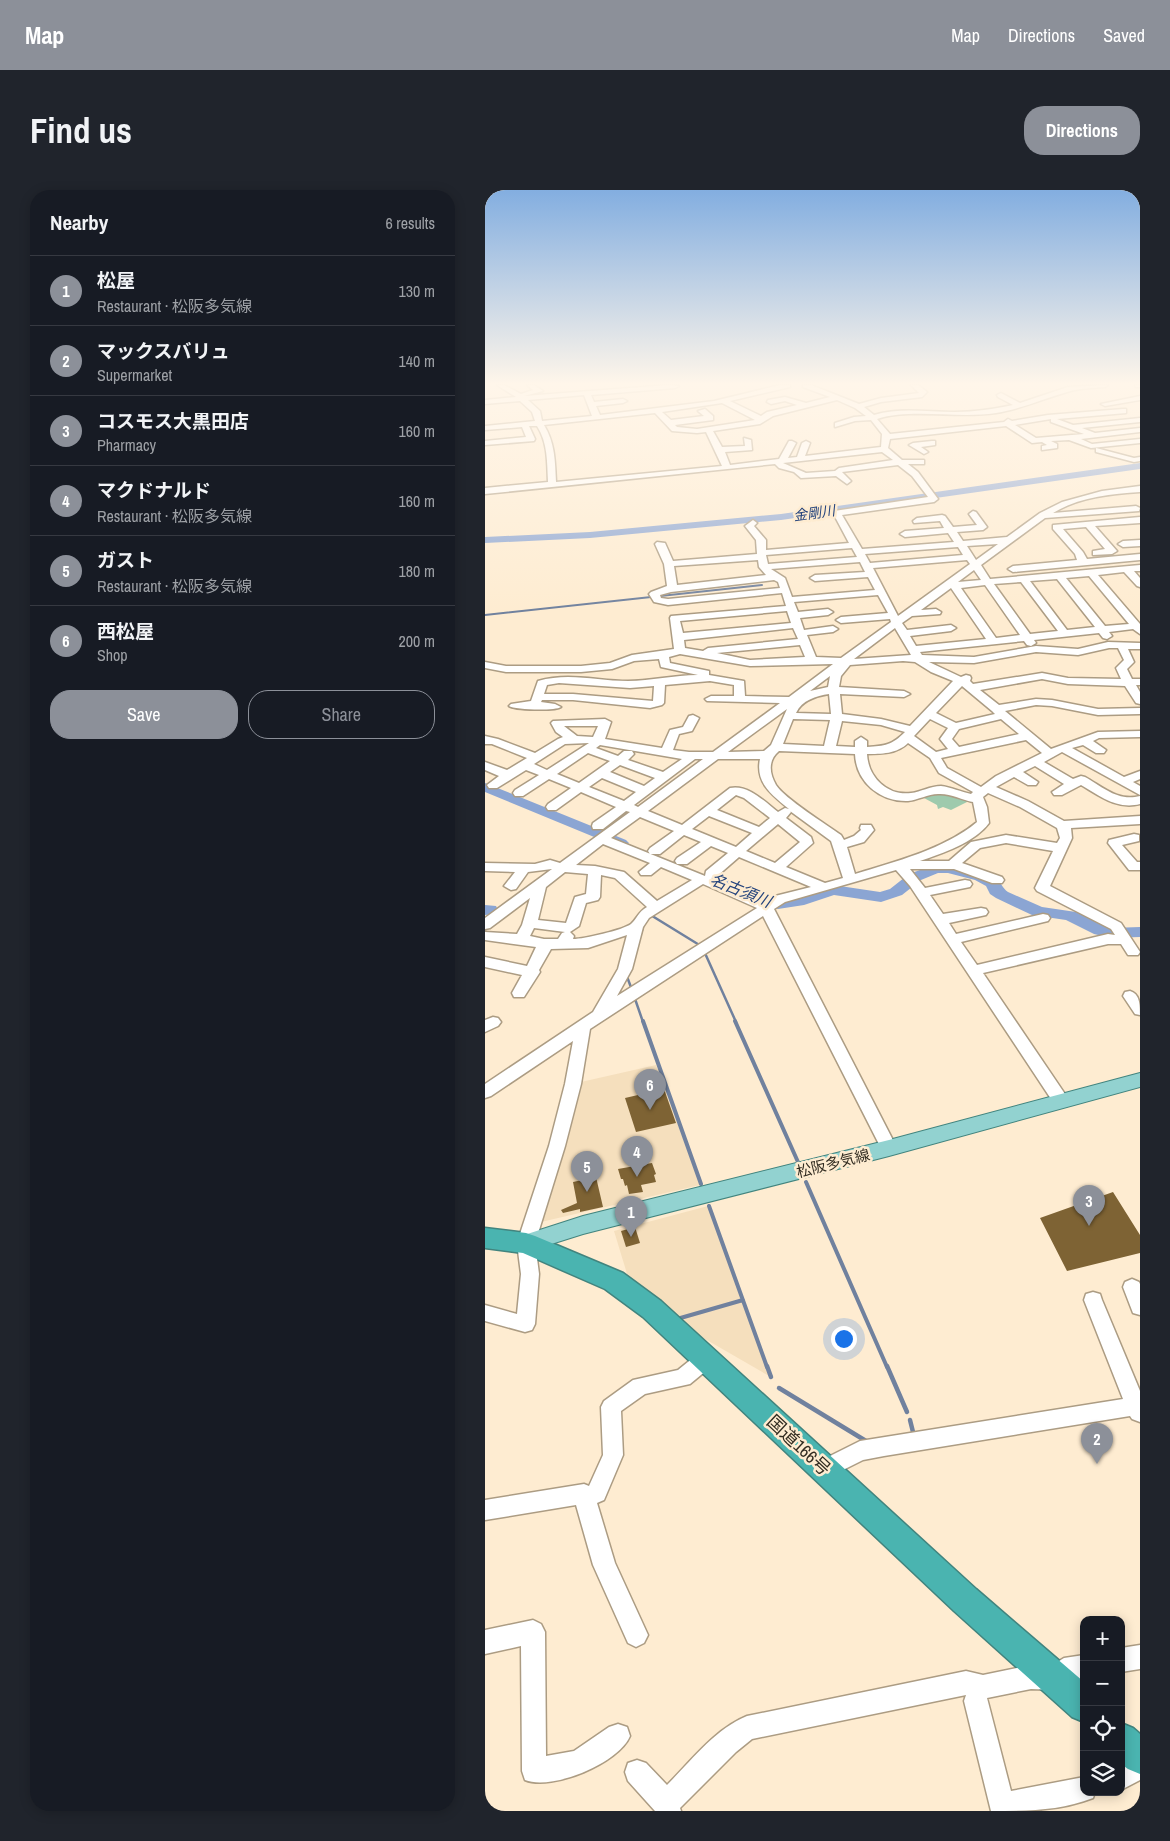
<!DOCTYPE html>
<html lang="en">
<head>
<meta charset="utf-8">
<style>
	body { margin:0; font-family:"Archivo Narrow","Noto Sans JP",sans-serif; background:#20242c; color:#f1f3f6 }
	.controls { position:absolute; right:15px; bottom:15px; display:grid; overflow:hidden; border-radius:10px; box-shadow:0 2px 12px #0003 }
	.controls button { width:45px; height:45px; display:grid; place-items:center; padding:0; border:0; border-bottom:1px solid #363941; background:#171b24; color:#f1f3f6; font:25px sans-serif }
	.you { position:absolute; left:358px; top:1148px; width:18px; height:18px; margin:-12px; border:4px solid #fff; border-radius:50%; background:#1a73e8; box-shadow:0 0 0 8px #1a73e833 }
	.badge { display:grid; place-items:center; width:32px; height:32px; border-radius:50%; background:#8c9099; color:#fff; font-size:16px; font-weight:700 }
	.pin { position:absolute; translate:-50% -41px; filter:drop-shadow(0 1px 2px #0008) }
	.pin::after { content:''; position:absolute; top:26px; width:18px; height:15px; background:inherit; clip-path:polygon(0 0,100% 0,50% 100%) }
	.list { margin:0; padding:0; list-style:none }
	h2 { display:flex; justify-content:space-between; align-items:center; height:65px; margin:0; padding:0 20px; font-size:21px }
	h2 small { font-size:16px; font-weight:400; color:#9ea1a6 }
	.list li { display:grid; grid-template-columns:32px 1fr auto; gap:15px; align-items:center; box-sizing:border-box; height:70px; padding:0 20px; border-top:1px solid #363941 }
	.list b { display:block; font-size:19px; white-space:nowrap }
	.list p { margin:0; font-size:16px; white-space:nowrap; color:#9ea1a6 }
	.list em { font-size:16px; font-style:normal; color:#9ea1a6 }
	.actions { display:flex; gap:10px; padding:15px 20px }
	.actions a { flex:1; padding:11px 0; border:1px solid #8c9099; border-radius:20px; text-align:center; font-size:18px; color:#8c9099 }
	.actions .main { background:#8c9099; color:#fff }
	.icon { flex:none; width:28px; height:28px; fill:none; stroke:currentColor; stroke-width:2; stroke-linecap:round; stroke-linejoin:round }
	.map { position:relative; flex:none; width:655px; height:1621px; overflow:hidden; border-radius:20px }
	header { display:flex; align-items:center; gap:30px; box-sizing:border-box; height:70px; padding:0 25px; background:#8c9099; color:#fff }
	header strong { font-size:24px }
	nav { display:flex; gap:28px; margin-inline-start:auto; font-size:18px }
	.intro { display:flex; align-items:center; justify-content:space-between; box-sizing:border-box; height:120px; padding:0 30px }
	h1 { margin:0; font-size:35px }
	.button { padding:12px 22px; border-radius:20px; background:#8c9099; color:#fff; font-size:18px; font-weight:700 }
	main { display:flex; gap:30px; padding:0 30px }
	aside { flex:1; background:#171b24; border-radius:20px; box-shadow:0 2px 12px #0003 }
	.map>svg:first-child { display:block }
	.built { fill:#f5dfbd }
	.green { fill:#9ecaad }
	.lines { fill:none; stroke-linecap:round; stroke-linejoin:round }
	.stream-far3 { stroke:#70819e; stroke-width:2 }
	.stream-far2 { stroke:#70819e; stroke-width:2.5 }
	.stream-far1 { stroke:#70819e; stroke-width:4 }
	.stream { stroke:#70819e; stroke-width:4.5 }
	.river { fill:#8ba5d3; fill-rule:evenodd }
	.building { fill:#7e6334 }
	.minor-casing { stroke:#ac9c83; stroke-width:3 }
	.major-casing { stroke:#42847e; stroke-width:2 }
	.highway-casing { stroke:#42847e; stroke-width:3 }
	.minor { fill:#fff; fill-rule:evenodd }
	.major { fill:#92d2d0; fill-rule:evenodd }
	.highway { fill:#4ab4b0; fill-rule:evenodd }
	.labels { text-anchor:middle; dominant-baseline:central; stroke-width:5; stroke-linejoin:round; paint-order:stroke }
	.far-water-label { font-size:14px; font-style:italic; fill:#24437c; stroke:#feecd1 }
	.street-label { font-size:15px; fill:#322c21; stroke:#feecd1 }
	.water-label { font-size:16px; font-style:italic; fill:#24437c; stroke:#feecd1 }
	.near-street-label { font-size:18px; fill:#322c21; stroke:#feecd1 }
</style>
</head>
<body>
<header>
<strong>Map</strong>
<nav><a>Map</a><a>Directions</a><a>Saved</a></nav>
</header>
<div class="intro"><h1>Find us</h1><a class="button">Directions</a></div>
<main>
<aside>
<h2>Nearby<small>6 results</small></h2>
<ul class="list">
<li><span class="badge">1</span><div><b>松屋</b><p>Restaurant · 松阪多気線</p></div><em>130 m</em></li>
<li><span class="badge">2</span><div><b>マックスバリュ</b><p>Supermarket</p></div><em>140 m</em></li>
<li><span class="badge">3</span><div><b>コスモス大黒田店</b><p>Pharmacy</p></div><em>160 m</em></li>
<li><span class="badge">4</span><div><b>マクドナルド</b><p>Restaurant · 松阪多気線</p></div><em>160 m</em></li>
<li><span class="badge">5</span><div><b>ガスト</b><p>Restaurant · 松阪多気線</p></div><em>180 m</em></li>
<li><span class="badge">6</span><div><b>西松屋</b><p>Shop</p></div><em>200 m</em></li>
</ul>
<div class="actions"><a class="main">Save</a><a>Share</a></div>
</aside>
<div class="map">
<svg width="655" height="1621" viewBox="0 0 655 1621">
	<rect width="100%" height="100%" fill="#feecd1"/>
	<path class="built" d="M171,875l44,120 -159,37 40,-140z
		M223,1016l61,170 -83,-48 -58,-51 -14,-46z"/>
	<path class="green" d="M456,603l28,8 -18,9 -8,-3 -5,2 -1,-4 -13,-7 -1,-3z"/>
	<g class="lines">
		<path class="stream-far3" d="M0,425l277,-30"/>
		<path class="stream-far2" d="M164,724l52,32
			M153,753l5,-16
			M219,761l32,71
			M141,784l6,16
			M149,806l9,26"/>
		<path class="stream-far1" d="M158,831l58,163
			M250,831l63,141
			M321,992l81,185
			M224,1016l58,161
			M192,1129l66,-19"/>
		<path class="stream" d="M282,1176l4,11
			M402,1176l20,46
			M294,1198l87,53
			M425,1230l4,16"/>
		<path class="river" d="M655,273v6l-359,51 -191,18 -105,5v-6l105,-5 191,-18z
			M0,593l141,57 3,3 -3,3h-10l-131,-54z
			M463,673c15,4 38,6 49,17 5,3 5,8 11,12l34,15 34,5 35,16 29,-1v10l-29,1 -17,-4 -28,-14 -34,-5 -36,-17 -6,-4 -4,-8 -11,-6 -27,-7h-10l-17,7 -19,15 -21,7 -47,-7 -30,10 -26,4 -22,-6 -50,-21 -2,-3 2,-3h12l60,23 23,-3 32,-11 47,7 10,-3 19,-15 22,-8z
			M0,715l11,1 2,4 -2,4 -11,1z"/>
	</g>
	<path class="building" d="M179,899l12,34 -40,9 -11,-34z
		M167,973l4,11 -2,1 2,7 -15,3 2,7 -14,2 -2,-9 -2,1 -2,-7h-2l-3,-10z
		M111,987l7,30 -23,5v-3l-17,4 -2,-3 16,-7 -4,-21z
		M628,1002l27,43v18l-73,18 -27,-53z
		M150,1037l5,16 -14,4 -5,-16z"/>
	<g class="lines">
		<g class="minor-casing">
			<path id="minor" d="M12,195h7l17,9 12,-4 -6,-5h7l9,6 -19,5 145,-11 10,1 -4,2 -84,7 3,7 29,-3 4,2 -4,2 -27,3 4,9 114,-14 66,-16h10v2l-60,14 31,15 6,-4 30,-7 -12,-4 -14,3 -4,-2 1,-2 17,-3 21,6 24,-6 -27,-10v-2h8l48,19 22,-6 38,-5 -8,-8h7l9,7 -5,5 -41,5 -17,5 10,8c26,-8 54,-3 81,-3 19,0 39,-3 58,-7l-15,-8 -1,-2 4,-2 19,10 48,-16 40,-2 -3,2c-12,1 -26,1 -38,5 -24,7 -46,17 -71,21 -38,6 -84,-5 -119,6l13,15 114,-12 4,-3 4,2 36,-6 75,-6h3v4l-69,6 16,6 67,-7v4l-58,6 13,5 45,-5v4l-59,7 11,5 48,-5v4l-49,5 -22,-8 -18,1 6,3v4l-15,2v-4l5,-1 -5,-3 -10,1 -26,-17 -116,13 -2,9 14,12h22v4h-16l10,8 20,27 -4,3 -92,13 20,34 92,-7 -6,-9 -43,4 -5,-3 5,-3 39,-3 -4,-7 -26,2 -1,-2 4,-3 25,-3 3,1 8,11 24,-2 -8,-11 4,-3 3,1 11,15 -4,3 -26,2 6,9 44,-4 33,-24 22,-11 40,-11 38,-5v6c-30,2 -61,5 -87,21l83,-7 4,2 -1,3 -94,7 -64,47 9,14 150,-14v6h-6l6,7v9l-3,-1 -13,-14 -26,3 42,49v10l-7,-5 -24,3 3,4 -5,3 -4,-1 -4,-5 -65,7 2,3 -5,3 -4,-1 -3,-4 -104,11 2,3 52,2 62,-11 42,3 30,-7 32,1v6h-12l6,13 -7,7 5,10h8v6h-4l4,7v12l-4,-1 -11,-17 -57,-2 -26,-5 -62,11 19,15 37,-6 16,1 46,9 42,-1v6l-42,1 -46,-9 -16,-1 -31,6 46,38 47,-17 42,-1v6l-41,1 -6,3 13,9 -2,3h-8l-13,-8 -11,3 52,29 16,-6v8l-7,3 7,4v9l-78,-43 -18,10 29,17 8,-3 4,1c18,10 33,25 55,19v8c-23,6 -40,-8 -59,-19l-19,10h-8l-2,-3 12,-8 -29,-18 -12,6 15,10 -2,3h-8l-14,-8 -18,10 32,14 36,20 76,-5v8l-69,4 1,10 -22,48 71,37 19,29 -2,3h-10l-7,-11h-13l-125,29 84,124 2,4 -2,4 -6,2 -6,-2 -145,-219 -14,-16 -111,32 -11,7 123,239 -2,4 -6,2 -6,-2 -120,-236 -173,113 -9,55 -16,62 -30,97 4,31 -4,50 -3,6 -7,2 -40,-11v-16l32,9 4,-40 -4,-31 32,-97 16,-62 8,-43 -82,55 -6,2v-14l108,-72 25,-43 9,-34 -39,13 -37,1 -12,21 1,2 -16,25h-10l-2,-4 10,-18 -37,-8v-10l42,9 9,-19 -51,-7v-8l32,2 5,-9 8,-27 -40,30 -5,1v-11l67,-49 -24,3 -12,17 -5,1 -7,-4 11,-14 -30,-1v-8l50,1 15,-4 10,3 70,-51 -4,-1 -23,18h-10l-1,-3 1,-3 23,-16 -35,-15 -25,18h-8l-2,-3 2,-3 23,-16 -22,-9 -26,17h-8l-2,-3 2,-3 24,-15 -13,-5 -29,18h-8l-2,-3 12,-9 -14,-6v-8l22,8 20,-12 -35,-14h-7v-8l13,3 37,14 23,-14 5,-2 -7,-5 -5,-9 2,-2 52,-2 6,3 -6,17 57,9 8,-18 13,-3 6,-11 4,-1 6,3 -7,13 -13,3 -6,16 16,2h24l67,-49 -73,-2 -2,-2 6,-3h23v-11l-24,-4 -45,4 -1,18 -2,2 -12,3 -77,-8h-31l-1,2 14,2 6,3c-5,4 -47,3 -52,-1l2,-2 20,-3 7,-20c31,-9 59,0 90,0 23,0 46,-6 70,-6l-37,-8 -2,-8 -25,2 -22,8 -31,3h-75l-21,-4v-6l21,4h75l29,-3 22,-8 42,-6 -4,-31 1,-2 115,-10 -4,-13 -114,12 -14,-3 -5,-8 2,-2 16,-6 -3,-22 -9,-20 2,-2 8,1 8,18 84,-7 -1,-14 -11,-14 8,-6 4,3 -3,3 12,14v10l83,-7 -16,-30 1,-2 94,-14 -16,-21 -14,-11 -56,7 9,9 -4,3 -11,-8 -35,2 -7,-6 -15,-4 -4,-4 -290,30v-6l63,-6c-1,-20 0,-39 -11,-56h-8l6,13 -1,2 -49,4v-4l41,-4 -4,-10 -37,3v-4l50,-5 -3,-9 -12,-11 -35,3v-4l31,-3zM99,205l8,21 -50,5 -2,-10 -12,-11zM352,210l18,8 11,8 -12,1 -19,6v4l20,-6 16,-1 11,14 -1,13 -76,9 5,-13 -4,-2 -4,2 -5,14 -9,1 8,-15 -4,-2h-3l-10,18 -49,6 -5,-13 27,-2 -1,-10 -7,-2 1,8 -23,1 -9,-16 47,-7 13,-8zM237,213l33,17 -58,9 -20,-2 -2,-2 38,-5v-4l-8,-7 -7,2 6,5 -33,4 -9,-8zM170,223l17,18 25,2 9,-1 16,34 -166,16c-1,-21 -1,-39 -12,-57zM566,229v3l33,12 -48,4 -21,-13zM397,262l11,8 -54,8 -4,3 -29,2 -23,-10zM513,354l-22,16 -9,-14zM473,357l5,8 -93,8 -5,-9zM367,358l5,9 -89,7 -2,-9zM273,370l1,7 7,8 -89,10 -3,-19zM482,370l3,4 -72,52 -25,-48zM375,372l5,10 -50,3 -5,3 5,3 53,-4 7,13 -83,7 -7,-19 -14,-9zM489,380l7,10 -23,2zM604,386l40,48 -24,2 -39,-48zM572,389l38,48 -28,3 -37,-49zM289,390l4,2 2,6 -112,11 -7,-1 -1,-3 11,-3zM536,392l37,49 -28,3 -36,-50zM500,395l35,50 -24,3 -35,-50zM466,398l35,51 -70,7 -6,-10 41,-5 5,-3 -5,-3 -44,5 -5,-7 10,-7 28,-2 1,-2 -5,-3 -15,1zM393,405l10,18 -47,4 -5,3 5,3 49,-4 1,3 -50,36 -25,-1 -9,-22 26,-3 5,-3 -5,-3 -29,4 -4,-12 28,-3 5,-3 -5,-3 -30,3 -4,-10zM302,421l4,12 -108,10 -3,-12zM308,438l5,11 -90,9 -5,3 -18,-3 -1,-8zM410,438l16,27 -57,4zM315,455l5,12 -55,3 -33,-7zM624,458h9l6,12 -8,8 5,11 -53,-1 -26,-5 -69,11 -3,-3 1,-3 -1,-2 -4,-1 -5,2 -32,-15 45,1 62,-11 42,3zM195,464l70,12 83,-2 -44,33 -44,-1 -1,-15 -35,-6v-4l-39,-8 -1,-6zM418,471l12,1 16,10 22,9 -43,45 -29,-7 -39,-5 -2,-20 64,3 6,-3 -6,-3 -65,-4 2,-11 9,-11zM345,486l-2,11 -18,4zM74,493l71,5 24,-2 -1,15 -80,-7h-29l3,-9zM477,496l30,25 3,3 -39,9 -20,-10zM344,504l2,20 -35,-1c6,-13 20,-17 33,-19zM302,519l-16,36 -7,6 -36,1zM308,529l37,1 -6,26 -41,-2zM445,529l18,9 -8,11 8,10 -12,3 -22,-16zM516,529l18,15 -60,13 -7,-8 7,-10zM357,531l39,4 24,7c-13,13 -20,14 -38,15v-6l-6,-4 -6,4v6l-19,-1zM79,536h34l-5,11 -16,-1zM541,550l16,13 -46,23 -15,11 -34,-19 -6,-10zM104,553l-42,27 -13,-6 31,-20zM423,553l22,15 9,15 34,19 -2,2c-10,-2 -20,-7 -30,-8 -11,0 -20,6 -30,7 -24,3 -43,-16 -44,-39 14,0 30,0 41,-11zM115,555l82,14 -19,13 -35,-12 6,-6 -2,-3h-8l-6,5 -22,-8zM294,561l76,3c1,28 25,48 53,47 10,-1 20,-7 30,-7 12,-1 24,6 35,8l4,20c-32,27 -83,40 -122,52l-8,-27 17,-5 10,-12 -3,-5h-10l-1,3 1,2 -7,6 -10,4 -3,-5c-14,-10 -57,-37 -65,-50 -7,-12 -8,-25 3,-34zM103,563l22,8 -31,22 -22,-9zM210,569h8l-65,48 -4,-2zM233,569h42c-5,24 12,36 29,50l-4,-1 -7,4c-13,-10 -30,-28 -48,-24l-48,37 -34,-14zM135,575l35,13 -11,8 -34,-14zM117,588l34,14 -12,9 -35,-14zM503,603l32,14 37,21 3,10 -3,5 -51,-8 -35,7 -22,19h-29c23,-8 54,-18 69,-38l-2,-16 -4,-10zM251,605l8,3 26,20 -11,9 -42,-17zM305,621l41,30 12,37 -18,5 -39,-16 27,-24 -2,-6 -25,-19 5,-6zM224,626l43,17 -16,14 -44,-18zM155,627l34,14 -24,17 -2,3 2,3h10l24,-19 17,7 -24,16 -2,3 2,3h10l24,-18 17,7 -22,18 -1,5 -94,-38zM293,634l22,18 -25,21 -29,-12zM521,653l47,8 -18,37 2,3 74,38 4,6 -7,-1 -131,31 -16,-23 87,-21 2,-3 -2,-3 -5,-1 -87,20 -7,-11 37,-8 2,-3 -2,-3 -5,-1 -38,6 -13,-19 40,-8 2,-3 -2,-3 -5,-1 -40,8 -15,-19h44l38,14h10l2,-3 -2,-3 -40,-14 18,-15zM118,654l47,19 -11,9 2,3h10l10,-8 31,13 -35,21 -33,-29 -29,-6 -19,-1zM254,667l72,30 -36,9 -9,6 -55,-24 5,-1zM80,682l23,2 -2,20 -11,3 -9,26 -28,-3 8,-33zM116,685l14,3 32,29c-9,5 -10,12 -16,17 -8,6 -47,15 -58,15l1,-3 -4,-4 9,-6 7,-23 12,-3 2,-3zM218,694l54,24 -140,88 15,-27 11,-42 6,-9zM49,738l31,4 -3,1 -4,6h-14l-14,-3z
				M650,195h5v2h-4z
				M655,206v4l-35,6 -4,-2z
				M447,251h3v4l-14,2 7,5 -4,2 -15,-9 4,-2z
				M611,258l38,10 6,-1v4l-6,1 -38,-10z
				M655,327v6l-45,3 22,25 -5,3 -19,1v-4l12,-2 -19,-22 -23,2 20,23 4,7 53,-5v6l-127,12 -5,-3 5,-3 64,-6 -2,-6 -22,-25v-4z
				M655,350v6l-17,1 -5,-3 5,-3z
				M649,644l5,1v6l-17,4 15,17h3v8h-11l-21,-27 1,-3z
				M645,801c10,3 10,14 10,24l-5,-1 -12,-18 2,-4z
				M8,827l5,1 3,4 -3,4 -13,6v-12z
				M647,1089l7,3 1,2v31l-7,-2 -10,-26 2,-5z
				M608,1102l7,2 2,6 38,91v31l-8,-3 -2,-3 -246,40 -21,4 -38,19 -7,-3 -3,-7 3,-7 42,-21 263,-42 -39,-99 2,-6z
				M221,1160l7,3 3,6 -3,6 -23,19 -45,10 -24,17 2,44 -19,45 -7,3 18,60 33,72 -4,8 -8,4 -8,-4 -35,-78 -17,-60 -91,15v-20l99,-16 5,2 14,-31 -2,-48 3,-6 29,-21 45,-10 21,-17z
				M48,1430l8,4 4,8 1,124 28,-5 35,-24 9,-3 9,3 3,9c-11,27 -78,55 -105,44l-3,-9 -1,-125 -36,8v-24z
				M655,1455v24l-19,3v-24z
				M599,1465v24l-14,2 -6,5 -8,4 -25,-1 -44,9 24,93 73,-14v15h11l-2,6c-33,13 -67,13 -102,13l-27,-110 2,-6 -214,44 -16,13 -56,56 1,3h-26l-27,-30 -3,-9 3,-9 9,-3 9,3 21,22c24,-24 48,-56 80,-69l219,-45 17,4 48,-10 20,1 13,-8z
				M655,1563v27l-19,10v-27z"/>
		</g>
		<g class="major-casing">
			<path id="major" d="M655,883v14l-251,69 -306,78 -57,18 -8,-3 -3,-6 3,-6 65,-21 306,-76z"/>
		</g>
		<g class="highway-casing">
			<path id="highway" d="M0,1038l41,5 9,3 88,37 38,28 315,288 108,93v40l-12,-5 -118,-106 -311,-294 -38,-28 -82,-36 -38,-5z
				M636,1533l12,5 7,6v40l-12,-5 -7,-5z"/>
		</g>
		<use href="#minor" class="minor"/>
		<use href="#major" class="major"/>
		<use href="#highway" class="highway"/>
	</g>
	<linearGradient id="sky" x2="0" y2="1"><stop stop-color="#83aee0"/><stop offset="0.46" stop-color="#fff6ea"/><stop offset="1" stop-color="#fff6ea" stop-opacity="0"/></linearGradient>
	<rect width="655" height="421" fill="url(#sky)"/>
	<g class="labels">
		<g class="far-water-label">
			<text transform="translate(329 323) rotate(-8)">金剛川</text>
		</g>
		<g class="street-label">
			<text transform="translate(348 973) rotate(-14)">松阪多気線</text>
		</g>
		<g class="water-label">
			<text transform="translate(256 700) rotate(22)">名古須川</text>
		</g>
		<g class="near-street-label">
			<text transform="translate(314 1255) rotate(43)">国道166号</text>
		</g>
	</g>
</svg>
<div class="controls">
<button>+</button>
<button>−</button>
<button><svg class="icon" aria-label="locate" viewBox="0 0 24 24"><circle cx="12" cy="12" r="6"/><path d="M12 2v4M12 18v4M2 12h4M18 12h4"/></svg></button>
<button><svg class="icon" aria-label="layers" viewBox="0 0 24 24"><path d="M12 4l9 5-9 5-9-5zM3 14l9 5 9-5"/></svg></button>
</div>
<div class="you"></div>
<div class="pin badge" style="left:146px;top:1047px">1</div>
<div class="pin badge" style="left:612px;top:1274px">2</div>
<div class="pin badge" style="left:604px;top:1036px">3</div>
<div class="pin badge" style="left:152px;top:987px">4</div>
<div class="pin badge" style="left:102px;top:1002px">5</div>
<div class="pin badge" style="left:165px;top:920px">6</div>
</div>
</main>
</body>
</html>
